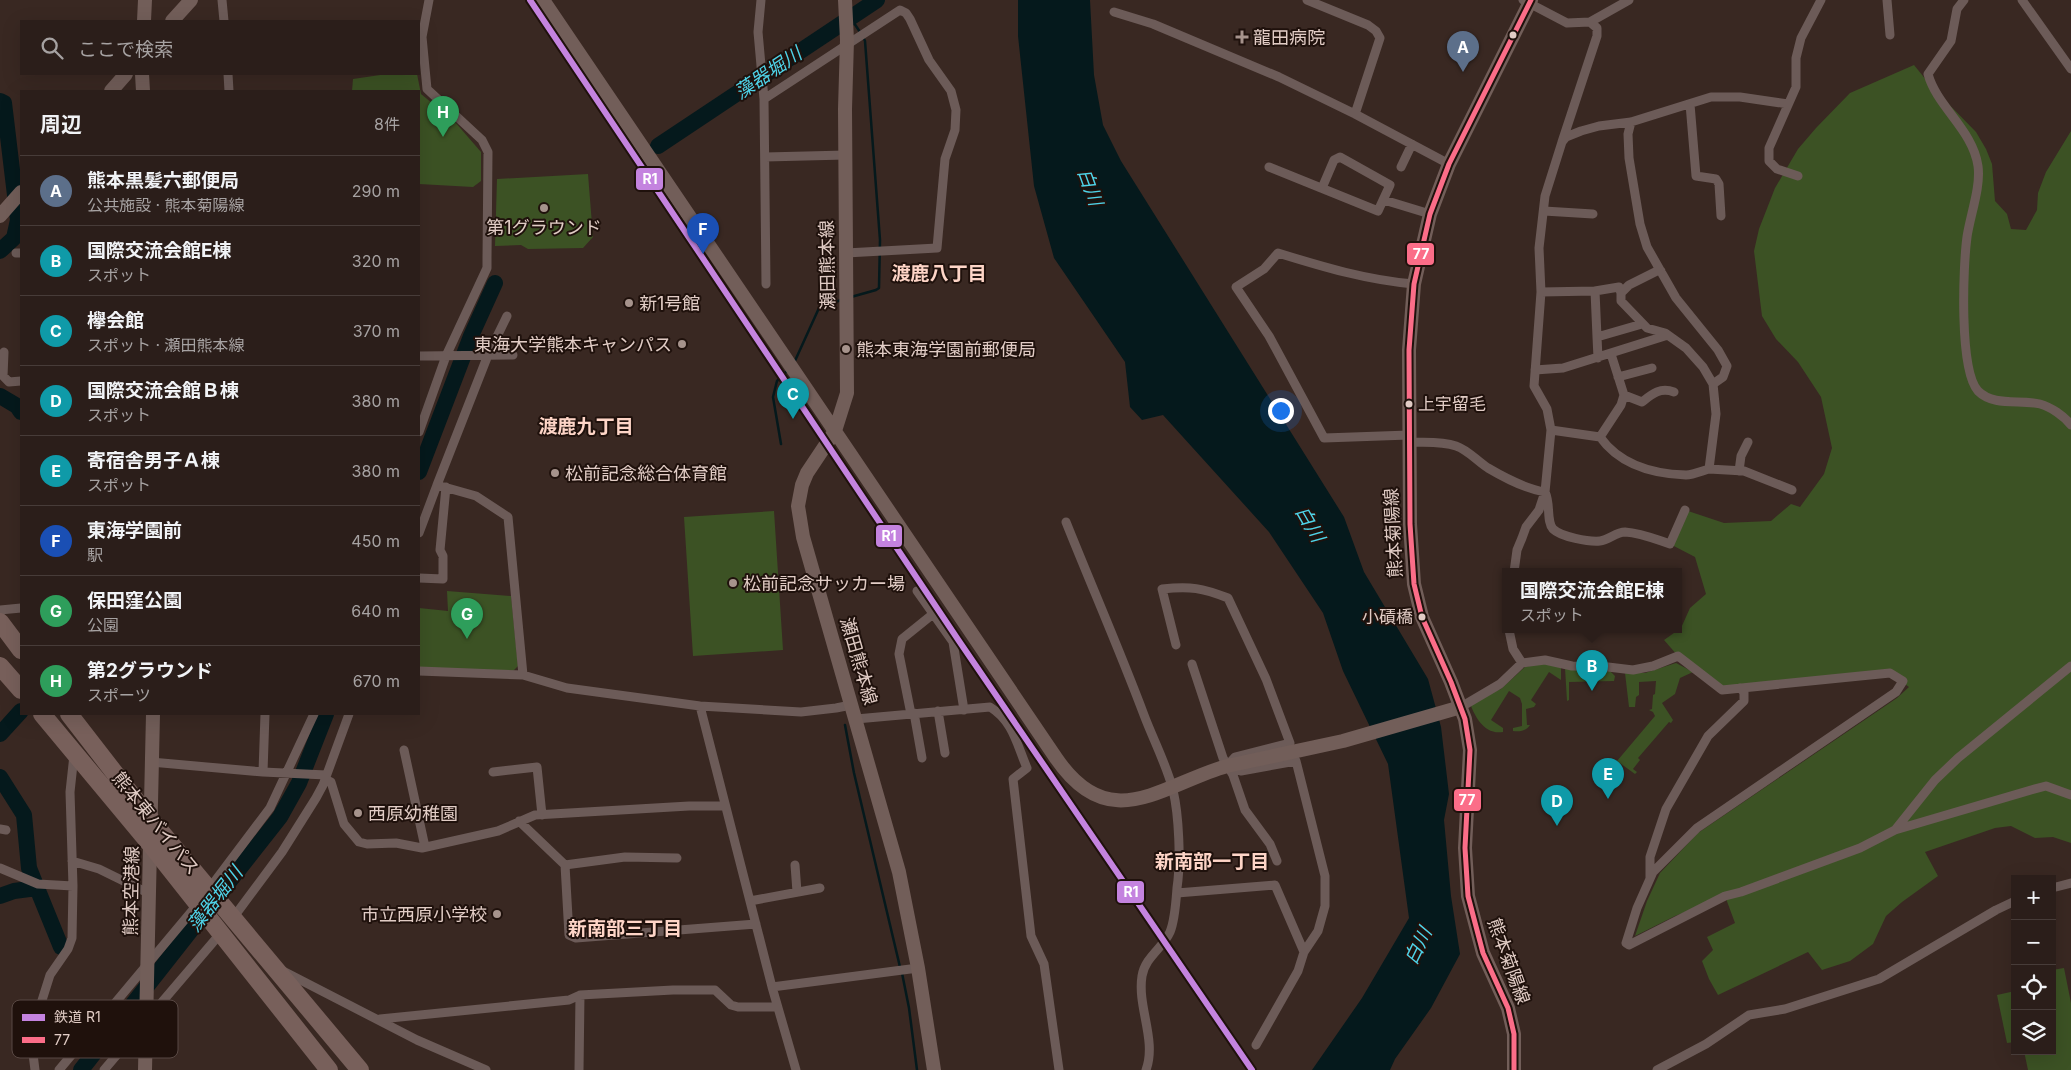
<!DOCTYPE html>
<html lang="ja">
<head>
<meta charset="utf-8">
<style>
	body { margin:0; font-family:Inter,"Noto Sans JP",sans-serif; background:#332723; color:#f1f3f6 }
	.controls { position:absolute; right:15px; bottom:15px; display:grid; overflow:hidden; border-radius:0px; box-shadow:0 5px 20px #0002 }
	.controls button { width:45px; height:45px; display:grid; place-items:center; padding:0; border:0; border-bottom:1px solid #473c39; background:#2b1e1a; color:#f1f3f6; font:25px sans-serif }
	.you { position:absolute; left:1280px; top:410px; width:18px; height:18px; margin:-12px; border:4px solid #fff; border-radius:50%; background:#1a73e8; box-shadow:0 0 0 8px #1a73e833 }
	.badge { display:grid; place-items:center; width:32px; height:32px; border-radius:50%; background:#db2777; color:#fff; font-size:16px; font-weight:700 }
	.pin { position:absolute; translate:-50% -41px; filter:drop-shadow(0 1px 2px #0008) }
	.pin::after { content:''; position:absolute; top:26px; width:18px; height:15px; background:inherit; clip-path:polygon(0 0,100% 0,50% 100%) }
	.popup { position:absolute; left:1502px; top:568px; width:180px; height:65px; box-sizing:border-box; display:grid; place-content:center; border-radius:0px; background:#2b1e1a; filter:drop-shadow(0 1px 4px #0005); font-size:16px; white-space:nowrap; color:#a6a2a2 }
	.popup b { font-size:19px; color:#f1f3f6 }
	.popup::after { content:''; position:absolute; left:50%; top:100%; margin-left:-10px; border:10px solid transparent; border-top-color:#2b1e1a }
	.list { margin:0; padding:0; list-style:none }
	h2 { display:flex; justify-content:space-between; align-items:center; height:65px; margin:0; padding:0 20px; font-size:21px }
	h2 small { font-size:16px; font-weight:400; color:#a6a2a2 }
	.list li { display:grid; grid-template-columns:32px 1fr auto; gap:15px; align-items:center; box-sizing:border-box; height:70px; padding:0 20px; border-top:1px solid #473c39 }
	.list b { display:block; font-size:19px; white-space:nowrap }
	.list p { margin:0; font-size:16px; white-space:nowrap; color:#a6a2a2 }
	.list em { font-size:16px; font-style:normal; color:#a6a2a2 }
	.icon { flex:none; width:28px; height:28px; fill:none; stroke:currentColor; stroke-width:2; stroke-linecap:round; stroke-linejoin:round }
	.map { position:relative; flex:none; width:2071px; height:1070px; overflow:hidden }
	.search { position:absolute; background:#2b1e1a; box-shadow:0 5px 20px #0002; left:20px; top:20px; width:400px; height:55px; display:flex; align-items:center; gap:12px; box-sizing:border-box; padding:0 18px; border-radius:0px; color:#a6a2a2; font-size:19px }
	.panel { position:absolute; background:#2b1e1a; box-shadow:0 5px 20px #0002; left:20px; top:90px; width:400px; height:625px; border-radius:0px }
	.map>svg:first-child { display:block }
	.green { fill:#3c5224 }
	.water { fill:#05191c }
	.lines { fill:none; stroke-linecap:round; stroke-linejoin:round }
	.stream { stroke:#05191c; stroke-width:2.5 }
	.river { stroke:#05191c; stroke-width:16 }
	.street { stroke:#6c5b58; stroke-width:9 }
	.secondary { stroke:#725e59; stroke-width:14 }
	.highway { stroke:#78605b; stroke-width:18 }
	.bus-1-casing { stroke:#1f110c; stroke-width:9 }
	.bus-1 { stroke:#fb6d88; stroke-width:5 }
	.rail-1-casing { stroke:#1f110c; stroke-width:10 }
	.rail-1 { stroke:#c483df; stroke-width:6 }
	.bus-dot { fill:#e1ccc5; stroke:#1f110c; stroke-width:2 }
	.poi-dot { fill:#a6938c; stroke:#1f110c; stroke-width:2 }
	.labels { text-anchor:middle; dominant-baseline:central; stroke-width:4; stroke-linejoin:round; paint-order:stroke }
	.bus-label { font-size:17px; fill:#e1ccc5; stroke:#1f110c; text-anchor:start }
	.poi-label { font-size:18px; fill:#e1ccc5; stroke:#1f110c; text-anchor:start }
	.street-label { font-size:18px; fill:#e1ccc5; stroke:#1f110c }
	.water-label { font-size:19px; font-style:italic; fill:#4ed3e8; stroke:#1f110c }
	.neighbourhood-label { font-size:19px; font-weight:bold; fill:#fed5c7; stroke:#1f110c }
	.key { fill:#1f110c; stroke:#594944; stroke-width:1 }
	.key-label { font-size:14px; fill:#e1ccc5 }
	.line-badge { stroke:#1f110c; stroke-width:2 }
	.badge-label { font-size:14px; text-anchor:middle; font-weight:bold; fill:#fff }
</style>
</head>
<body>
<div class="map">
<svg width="2071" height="1070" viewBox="0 0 2071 1070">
	<rect width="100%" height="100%" fill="#392822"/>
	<path class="green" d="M1914,65l17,21 45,46 10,17 6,15 3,37 12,13 4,15 15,1 11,-20 1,-17 8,-21 25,-41v712l-18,-6 -18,1 -24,-12 -16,2 -70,24 13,24 -36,26 -16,14 -13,28 -23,17 -28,9 -14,-18 -90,43 -9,-16 -7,-18 11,-11 -6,-13 28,-14 -10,-27 -50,20 -40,20 12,-35 13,-28 38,-40 199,-135 12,-11 -19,-14 -168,17 -44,-34 -14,-16 17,-12 9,-20 16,-14 -11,-37 -25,-13 15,-34 39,13 47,-2 20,-17 9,3 24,-33 8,-26 -11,-51 -23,-35 -22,-23 -14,-23 -8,-65 5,-22 16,-41 23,-39 18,-21 34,-35z
		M387,74h30l4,20 34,28 26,30v29l-8,6 -54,-3v-93h-67l1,-12z
		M588,174l5,63 -10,11 -55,1 -7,-4 -26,1 2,-67z
		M774,511l9,139 -90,6 -9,-139z
		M447,591l64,5 7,70 -5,5 -94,-3v-60l29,3z
		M1543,663l18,3v14l-12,-8 -18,28 5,4 -2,3 -8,2 1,16h3c-4,6 -10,7 -17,6v-3l9,-2v-22l-2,-6 -11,-7 -18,29 12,8v4c-19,3 -28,-15 -34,-31l32,-12 24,-22z
		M1676,663l17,9 -13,6 -5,16 -13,9 11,17 -2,3 -2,-1 -31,36 2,2 -7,9 4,3 -2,2 -18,-13 38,-45 -2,-4 -4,-2 3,-1 1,-14 2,-1 1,-13 -17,1v13l-3,2 -1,10h-6l-4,-34h20z
		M1565,668l44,2 6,6 -1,5 -45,1v18l-2,1z
		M2064,968l7,35v67h-43l-4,-19h28v-81z
		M2015,991v51l-8,1 -10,-48z"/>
	<path class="water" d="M1018,0h72l4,75 9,50 18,36 223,356 20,55 64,107 13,48 8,67 -5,26 7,76 9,58 -29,54 -36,51 -5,11h-78l50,-72 47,-80 -21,-154 -45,-93 -20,-58 -54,-81 -106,-117 -21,5 -12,-13 -5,-45 -71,-104 -20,-72 -16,-150z"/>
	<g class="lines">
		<path class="stream" d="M854,23l6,9
			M851,297l25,-7 3,-2 1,-48 -15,-199 -2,-4
			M794,363l25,-55 22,-8
			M781,444l-8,-47 4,-16 12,-12
			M845,725l9,48 46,194
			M902,973l7,35 8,62"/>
		<path class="river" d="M0,101l4,2 14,117 -4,18 -14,13
			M658,146l219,-146
			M0,396l17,10 4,6
			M419,472l52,-136 24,-53
			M0,734l21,-23
			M0,777l24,38 5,53 8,20 -23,3 -14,5
			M37,888l24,59
			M81,1070l199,-253 19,-34 27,-69"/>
		<path class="street" d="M222,0l2,21
			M761,0l-3,32 6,67 2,185
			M1307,0l61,25 8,6 4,7 -25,76
			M1523,0l44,23 23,-1 39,-22
			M1887,0l3,35
			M1964,0l-7,9 -6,32 -23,33c9,33 45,56 50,92 3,21 -8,50 -11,71 -4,29 -8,133 11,154 16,16 42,8 62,13 11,3 24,12 31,21
			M2022,0l49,69
			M1114,12l39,12 126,53 76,37 94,50
			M228,74l1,17
			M764,99l136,-89 6,3 4,6 19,41 22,31 5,19 -1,20 -10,29 -8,89 -91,5
			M1690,104l6,72 20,3 3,5 2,32
			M1631,122l-3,12 1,24 11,66 7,23 29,51 42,52 9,16 -4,11 -10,7 3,30 -7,55c-7,2 -16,6 -23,6 -33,-1 -66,-10 -86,-38l-49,-7 -4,-21 -13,-23 7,-94 -2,-44 6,-52 17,-54 4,-5 15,-6 18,-5 32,-4 80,-25h29l48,7
			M1562,142l35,-106v-8l-7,-6
			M765,157l81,-2
			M1269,167l109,44 12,-26 -50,-28 -6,3 -12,28
			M1401,167l11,-23
			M1798,176l-21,-7 -8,-8v-13l27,-61v-29l5,-20 20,-38
			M1384,200l46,14
			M1544,211l49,3
			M16,253h5
			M1661,271h-4l-28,14 -8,8v8l26,27 18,5 21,15 17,19 10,17
			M1541,292l54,-1
			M1621,293l-2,-6 -24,4 2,46 45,-13
			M507,316l-19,39 -51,130 39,11 32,21 15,158
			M1597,337l1,21
			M4,352l-1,24 6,6 12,-1
			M419,356l94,-1
			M1535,370l28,-2 105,-33
			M1618,377l34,-9
			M1624,395l18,7c10,-8 18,-15 32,-10
			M419,432l27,-76 41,-88v-10l1,-106 -6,-12 -55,-51 -5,-52 7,-37
			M1409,435l-85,3 -55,-102 -33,-49 28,-18 14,-16c45,14 89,27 136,31
			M1600,437l21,-32 3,-10 -13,-41
			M1409,442c15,1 32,-1 47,4 12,4 21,15 32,22 17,10 38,21 57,24 6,12 1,29 8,37 8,8 36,13 47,12 9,-1 16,-9 25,-9 16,1 30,7 45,12l15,-34
			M1709,469l35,2 48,19
			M1739,471l2,-15 7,-14
			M1066,522c26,65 54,129 78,193 9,24 23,51 29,75 6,26 8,71 4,98 -1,13 -2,32 -7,44 -7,16 -25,25 -28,44 -5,31 15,64 4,94
			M419,533l18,-48
			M1514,572l3,-22 5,-12 4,-11 13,-17 6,-18 6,-62
			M419,578l24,1v-23l-3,-6 6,-63
			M917,591l36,51 11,68
			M0,610l21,-2
			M1509,630l4,19 9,14
			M1176,645l-14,-56c29,-3 40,-1 66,9l38,81 24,64 -55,14 -8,9 14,5 55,-10 29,115v30l-7,25 -14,21 -6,19 -42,74
			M1192,664l31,94 10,17 12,35 25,34 7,17
			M419,671l104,4 44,13 133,18 101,6 35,-4 15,-3
			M700,706l72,281 24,83
			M1461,707l39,-23 22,-21 23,-3 27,6 36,1 25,3 20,-4 25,-10 44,34 168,-17 13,8 -7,11 -199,136 -44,44 -16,36 -11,35 3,2 96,-49 16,-4 119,-44 35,-18 136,-40 15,-4 25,9
			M938,711l7,42
			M914,713l8,45
			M911,714l-12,-60 3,-15 31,-25
			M856,719l134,-12c23,14 27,38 37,61l-14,11 18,157 13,28 15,106
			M404,750l21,97
			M151,762l112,10 63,3
			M263,772l2,-58
			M493,772l44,-5 5,48
			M325,779l6,3 13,42 15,18 8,2 29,-1 26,5 76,-17 37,-16 154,-9h36
			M519,821l46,44 4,70 7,3 180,-14
			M0,829l6,1
			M1895,830l40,-50 23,-22 113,-92
			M72,861l27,8 51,25
			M565,865l60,-8 52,1
			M795,865l2,27
			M0,868l38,16 35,2
			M1650,878v-21l16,-48 42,-73 36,-35v-9l-4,-4
			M2052,888l19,-5
			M209,889l61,-81 44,-94
			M1177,893l98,-8 29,67
			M750,901l70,-13
			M233,918l49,-66 34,-54 7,-13 26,-71
			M281,970l136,70 69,30
			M772,987l146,-19
			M380,1019l189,-19 11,-5 93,-5h42l16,15 7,2h39
			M35,1070l-2,-16 5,-41 12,-38 18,-26 4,-11 1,-52 -3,-94 4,-37
			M59,1070l138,-165
			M104,1070l116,-136
			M579,1070l1,-75
			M1657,1070l49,-26 43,-29 36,-6 94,-30 117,-69 19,-9"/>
		<path class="secondary" d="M543,0l513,758c54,79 105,27 171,8l116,-25 118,-34
			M845,0l2,40 -2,69 2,284 -12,38 -28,42 -5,12 -4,21 5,31 96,335 19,96 16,102
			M144,21l1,-21
			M172,21l19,-21
			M142,74l1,17
			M111,91l15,-17
			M0,216l21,-24
			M145,1070l8,-356
			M1514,1070v-36l-6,-26 -25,-55 -15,-57 -3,-48 5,-98 -5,-31 -14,-37 -29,-65 -8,-33 -4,-60 -1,-174 5,-66 16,-70 19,-50 82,-164"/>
		<path class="highway" d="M0,622l21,28
			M0,666l21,24
			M42,714l109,131 178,225
			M69,714l82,106 209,250"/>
		<g class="bus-1-casing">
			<path id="bus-1" d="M1514,1070v-36l-6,-26 -25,-55 -15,-57 -3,-48 5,-98 -5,-31 -14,-37 -29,-65 -8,-33 -4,-60 -1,-174 5,-66 16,-70 19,-50 82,-164"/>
		</g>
		<use href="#bus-1" class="bus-1"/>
		<g class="rail-1-casing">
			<path id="rail-1" d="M530,0l429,641 293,429"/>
		</g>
		<use href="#rail-1" class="rail-1"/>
	</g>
	<g class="bus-dot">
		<circle cx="1513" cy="35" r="4.5"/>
		<circle cx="1409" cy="404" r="4.5"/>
		<circle cx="1422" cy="617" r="4.5"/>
	</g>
	<g class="poi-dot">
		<path d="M1239.5 29.5h5v5h5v5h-5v5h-5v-5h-5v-5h5z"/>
		<circle cx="544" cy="208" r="5"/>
		<circle cx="629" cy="303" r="5"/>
		<circle cx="682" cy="344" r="5"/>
		<circle cx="846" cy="349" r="5"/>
		<circle cx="555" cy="473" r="5"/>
		<circle cx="733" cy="583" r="5"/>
		<circle cx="358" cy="813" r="5"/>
		<circle cx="497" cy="914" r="5"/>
	</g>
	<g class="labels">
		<g class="bus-label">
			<text x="1418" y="404">上宇留毛</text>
			<text x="1413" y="617" text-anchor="end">小磧橋</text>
		</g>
		<g class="poi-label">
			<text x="1253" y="37">龍田病院</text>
			<text x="544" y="227" text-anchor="middle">第1グラウンド</text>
			<text x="639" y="303">新1号館</text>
			<text x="672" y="344" text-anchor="end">東海大学熊本キャンパス</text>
			<text x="856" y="349">熊本東海学園前郵便局</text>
			<text x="565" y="473">松前記念総合体育館</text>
			<text x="743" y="583">松前記念サッカー場</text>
			<text x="368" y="813">西原幼稚園</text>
			<text x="487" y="914" text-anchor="end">市立西原小学校</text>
		</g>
		<g class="street-label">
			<text transform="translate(827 265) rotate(-91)">瀬田熊本線</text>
			<text transform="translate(1393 533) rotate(-93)">熊本菊陽線</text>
			<text transform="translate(859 661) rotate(74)">瀬田熊本線</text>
			<text transform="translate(156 823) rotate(51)">熊本東バイパス</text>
			<text transform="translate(131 891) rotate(-89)">熊本空港線</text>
			<text transform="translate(1509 961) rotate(70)">熊本菊陽線</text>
		</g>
		<g class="water-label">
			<text transform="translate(768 73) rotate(-34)">藻器堀川</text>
			<text transform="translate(1090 187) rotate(70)">白川</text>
			<text transform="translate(1310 524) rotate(60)">白川</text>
			<text transform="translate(215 899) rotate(-52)">藻器堀川</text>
			<text transform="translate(1418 946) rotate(-64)">白川</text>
		</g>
		<g class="neighbourhood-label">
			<text x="939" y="273">渡鹿八丁目</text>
			<text x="586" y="426">渡鹿九丁目</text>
			<text x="1212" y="861">新南部一丁目</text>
			<text x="625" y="928">新南部三丁目</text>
		</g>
	</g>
	<rect x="12" y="1000" width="166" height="58" rx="8" class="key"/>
	<rect x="22" y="1014" width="23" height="7" fill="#c483df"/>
	<rect x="22" y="1037" width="23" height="6" fill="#fb6d88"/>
	<g class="key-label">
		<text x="54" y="1022">鉄道 R1</text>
		<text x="54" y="1045">77</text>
	</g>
	<g class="line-badge">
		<rect x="635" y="167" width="29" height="24" rx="5" fill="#c483df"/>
		<rect x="1406" y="242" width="29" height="24" rx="5" fill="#fb6d88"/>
		<rect x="875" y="524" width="28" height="24" rx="5" fill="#c483df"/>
		<rect x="1453" y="788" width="29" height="24" rx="5" fill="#fb6d88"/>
		<rect x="1116" y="880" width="29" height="24" rx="5" fill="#c483df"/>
	</g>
	<g class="badge-label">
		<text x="650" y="184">R1</text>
		<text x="1421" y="259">77</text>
		<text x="889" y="541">R1</text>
		<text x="1467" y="805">77</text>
		<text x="1131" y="897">R1</text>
	</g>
</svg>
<div class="controls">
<button>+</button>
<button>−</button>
<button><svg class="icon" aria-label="locate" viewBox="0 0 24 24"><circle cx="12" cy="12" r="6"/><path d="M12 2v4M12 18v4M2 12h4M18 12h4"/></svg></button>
<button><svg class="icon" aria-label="layers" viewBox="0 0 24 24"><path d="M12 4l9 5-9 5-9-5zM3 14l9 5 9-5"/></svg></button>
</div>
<div class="you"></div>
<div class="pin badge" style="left:1463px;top:72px;background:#5c6f8a">A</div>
<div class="pin badge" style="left:1592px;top:691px;background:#0f9aa8">B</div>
<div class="popup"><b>国際交流会館E棟</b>スポット</div>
<div class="pin badge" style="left:793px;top:419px;background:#0f9aa8">C</div>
<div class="pin badge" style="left:1557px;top:826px;background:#0f9aa8">D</div>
<div class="pin badge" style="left:1608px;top:799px;background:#0f9aa8">E</div>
<div class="pin badge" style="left:703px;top:254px;background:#1a4fb4">F</div>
<div class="pin badge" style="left:467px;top:639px;background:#2e9e5b">G</div>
<div class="pin badge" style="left:443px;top:137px;background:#2e9e5b">H</div>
<div class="search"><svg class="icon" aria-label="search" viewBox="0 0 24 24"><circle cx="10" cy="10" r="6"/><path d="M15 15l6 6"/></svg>ここで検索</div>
<section class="panel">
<h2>周辺<small>8件</small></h2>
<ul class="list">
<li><span class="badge" style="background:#5c6f8a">A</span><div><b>熊本黒髪六郵便局</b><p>公共施設 · 熊本菊陽線</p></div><em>290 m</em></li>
<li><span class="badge" style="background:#0f9aa8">B</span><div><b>国際交流会館E棟</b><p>スポット</p></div><em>320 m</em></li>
<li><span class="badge" style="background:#0f9aa8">C</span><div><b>欅会館</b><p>スポット · 瀬田熊本線</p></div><em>370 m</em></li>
<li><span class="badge" style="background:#0f9aa8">D</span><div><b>国際交流会館Ｂ棟</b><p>スポット</p></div><em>380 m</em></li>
<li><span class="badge" style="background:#0f9aa8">E</span><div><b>寄宿舎男子Ａ棟</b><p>スポット</p></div><em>380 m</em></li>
<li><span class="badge" style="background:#1a4fb4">F</span><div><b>東海学園前</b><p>駅</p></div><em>450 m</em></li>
<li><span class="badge" style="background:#2e9e5b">G</span><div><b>保田窪公園</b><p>公園</p></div><em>640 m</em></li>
<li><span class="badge" style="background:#2e9e5b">H</span><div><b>第2グラウンド</b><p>スポーツ</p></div><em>670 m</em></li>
</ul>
</section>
</div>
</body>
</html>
